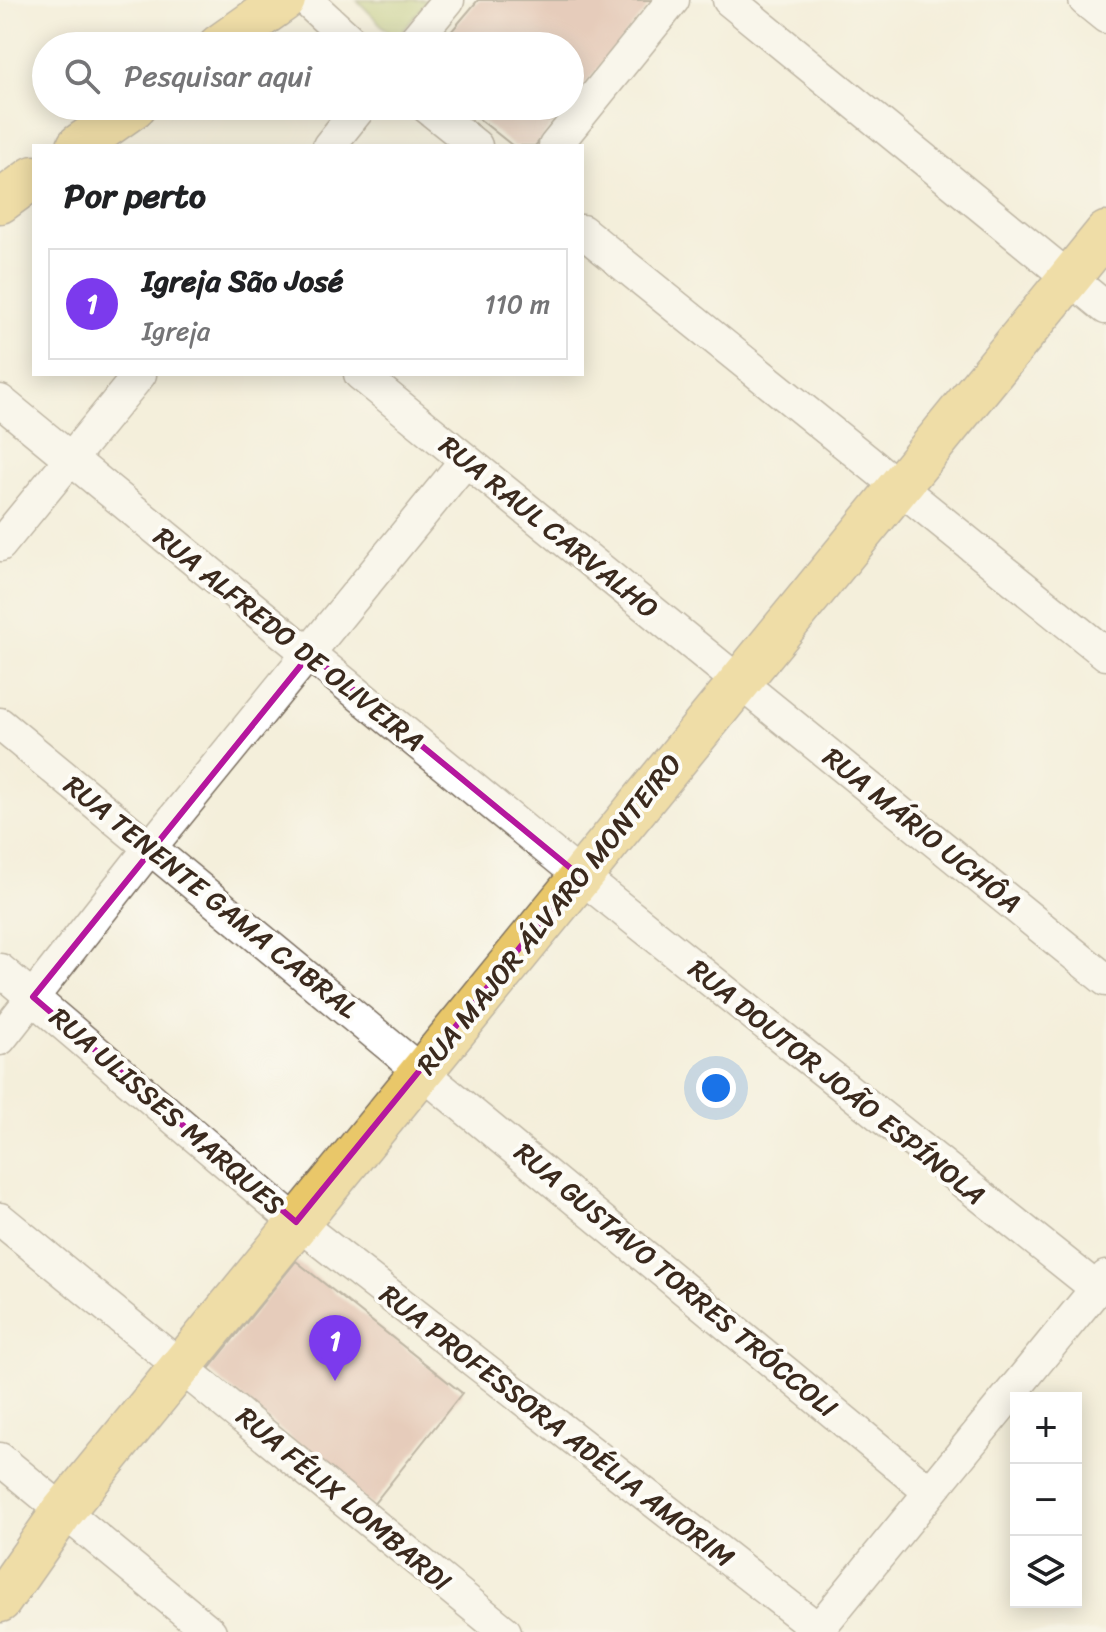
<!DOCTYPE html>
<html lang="pt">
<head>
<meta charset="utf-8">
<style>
	body { margin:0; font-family:Sriracha,sans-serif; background:#f2f2f2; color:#202124 }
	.controls { position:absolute; right:24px; bottom:24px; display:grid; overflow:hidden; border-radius:0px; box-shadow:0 4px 20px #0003 }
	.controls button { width:72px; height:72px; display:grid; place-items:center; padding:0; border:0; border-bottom:2px solid #e0e0e0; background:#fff; color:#202124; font:40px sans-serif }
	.you { position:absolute; left:716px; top:1088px; width:28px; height:28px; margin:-20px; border:6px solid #fff; border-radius:50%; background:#1a73e8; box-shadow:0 0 0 12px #1a73e833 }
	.badge { display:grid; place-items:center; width:52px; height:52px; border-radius:50%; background:#7c3aed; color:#fff; font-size:26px; font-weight:700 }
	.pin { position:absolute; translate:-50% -66px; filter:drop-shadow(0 2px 4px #0008) }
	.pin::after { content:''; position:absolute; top:42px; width:28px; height:24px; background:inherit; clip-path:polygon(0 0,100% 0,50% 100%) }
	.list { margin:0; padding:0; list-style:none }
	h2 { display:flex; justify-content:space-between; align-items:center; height:104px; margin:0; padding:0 32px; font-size:34px }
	h2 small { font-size:26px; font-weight:400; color:#757577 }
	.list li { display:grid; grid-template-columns:52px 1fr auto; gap:24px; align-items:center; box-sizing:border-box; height:112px; margin:0 16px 16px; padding:0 16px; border:2px solid #e0e0e0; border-radius:0px }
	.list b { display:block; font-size:30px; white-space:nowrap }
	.list p { margin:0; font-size:26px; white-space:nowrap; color:#757577 }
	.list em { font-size:26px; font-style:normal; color:#757577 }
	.icon { flex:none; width:44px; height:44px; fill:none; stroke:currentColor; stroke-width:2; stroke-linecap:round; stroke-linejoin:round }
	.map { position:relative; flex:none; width:1106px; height:1632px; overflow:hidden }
	.search { position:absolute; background:#fff; box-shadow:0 4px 20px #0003; left:32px; top:32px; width:552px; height:88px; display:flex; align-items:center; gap:20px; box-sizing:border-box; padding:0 28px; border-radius:44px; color:#757577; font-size:30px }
	.panel { position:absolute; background:#fff; box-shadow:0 4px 20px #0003; left:32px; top:144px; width:552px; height:232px; border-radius:0px }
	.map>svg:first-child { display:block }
	.green { fill:#abbd60; stroke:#73743f; stroke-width:2 }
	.building { fill:#d6a394 }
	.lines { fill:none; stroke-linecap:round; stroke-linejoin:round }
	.minor-casing { stroke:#7c6f60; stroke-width:35 }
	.major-casing { stroke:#7c6f60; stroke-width:45 }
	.minor { stroke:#fff; stroke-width:32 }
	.major { stroke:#e9c769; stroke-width:42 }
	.marked { fill:none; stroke:#b5179e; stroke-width:6; stroke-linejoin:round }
	.labels { text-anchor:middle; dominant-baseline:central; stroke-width:8; stroke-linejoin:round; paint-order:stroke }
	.street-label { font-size:28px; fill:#3b2a1e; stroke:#fdfcf7 }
</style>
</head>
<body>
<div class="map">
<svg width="1106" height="1632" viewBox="0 0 1106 1632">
	<rect width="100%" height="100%" fill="#fdfcf7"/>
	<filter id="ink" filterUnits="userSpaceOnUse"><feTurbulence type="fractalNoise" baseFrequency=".0125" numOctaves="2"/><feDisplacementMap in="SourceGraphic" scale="16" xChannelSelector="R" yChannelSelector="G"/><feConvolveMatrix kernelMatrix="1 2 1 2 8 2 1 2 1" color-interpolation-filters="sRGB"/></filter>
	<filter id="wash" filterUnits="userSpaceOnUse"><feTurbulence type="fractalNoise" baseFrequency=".006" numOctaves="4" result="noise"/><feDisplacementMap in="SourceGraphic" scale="32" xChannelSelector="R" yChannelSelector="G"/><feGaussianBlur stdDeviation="1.8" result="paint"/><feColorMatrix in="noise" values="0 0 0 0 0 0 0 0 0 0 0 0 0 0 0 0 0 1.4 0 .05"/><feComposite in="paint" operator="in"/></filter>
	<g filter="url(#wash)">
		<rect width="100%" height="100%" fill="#f4efdb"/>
		<path class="green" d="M357,0h71l-32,40z"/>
		<g id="blocks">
			<path class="building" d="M478,0h176l-84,103v-57h-131z
				M463,106h105l-33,40h-22z
				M296,1261l166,132 -90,113 -164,-136z"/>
		</g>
	</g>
	<g filter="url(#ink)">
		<use href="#blocks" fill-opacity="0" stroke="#7c6f60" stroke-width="2"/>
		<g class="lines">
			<g class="minor-casing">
				<path id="minor" d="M306,0l50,46
					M729,0l377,308
					M1085,0l21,17
					M410,46l38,-46
					M426,106l50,40
					M329,146l32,-40
					M555,146l118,-146
					M582,231l524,423
					M360,374l746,606
					M0,401l579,474 517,413
					M0,545l140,-171
					M0,724l929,767
					M0,970l296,252 522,407
					M0,1039l149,-190 317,-389
					M0,1219l505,413
					M0,1459l210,173
					M816,1632l290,-355"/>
			</g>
			<g class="major-casing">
				<path id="major" d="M219,46l65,-46
					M78,146l57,-40
					M0,202l34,-25
					M0,1601l63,-90 1043,-1278"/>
			</g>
			<use href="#minor" class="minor"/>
			<use href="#major" class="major"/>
		</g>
	</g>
	<path d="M0 0H1106V1632H0ZM310,654l269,221 -283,347 -263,-225z" fill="#f4efdb" fill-opacity=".55" fill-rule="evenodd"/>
	<path class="marked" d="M310,654l269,221 -283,347 -263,-225z"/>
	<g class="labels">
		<g class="street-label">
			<text transform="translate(549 527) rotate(39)">RUA RAUL CARVALHO</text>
			<text transform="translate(289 639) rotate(39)">RUA ALFREDO DE OLIVEIRA</text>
			<text transform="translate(922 830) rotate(39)">RUA MÁRIO UCHÔA</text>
			<text transform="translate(211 897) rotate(39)">RUA TENENTE GAMA CABRAL</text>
			<text transform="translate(549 914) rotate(-51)">RUA MAJOR ÁLVARO MONTEIRO</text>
			<text transform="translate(837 1082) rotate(39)">RUA DOUTOR JOÃO ESPÍNOLA</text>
			<text transform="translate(167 1111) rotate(41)">RUA ULISSES MARQUES</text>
			<text transform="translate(676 1280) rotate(40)">RUA GUSTAVO TORRES TRÓCCOLI</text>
			<text transform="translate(557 1426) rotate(38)">RUA PROFESSORA ADÉLIA AMORIM</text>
			<text transform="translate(344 1499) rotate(40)">RUA FÉLIX LOMBARDI</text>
		</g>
	</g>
</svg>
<div class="controls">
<button>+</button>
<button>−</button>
<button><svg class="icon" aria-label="layers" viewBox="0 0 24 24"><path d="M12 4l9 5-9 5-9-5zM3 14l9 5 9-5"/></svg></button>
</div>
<div class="you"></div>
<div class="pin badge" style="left:335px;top:1381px">1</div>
<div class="search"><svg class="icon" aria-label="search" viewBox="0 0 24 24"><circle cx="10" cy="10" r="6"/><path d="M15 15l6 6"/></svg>Pesquisar aqui</div>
<section class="panel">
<h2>Por perto<small></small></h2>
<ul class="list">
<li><span class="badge">1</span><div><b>Igreja São José</b><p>Igreja</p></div><em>110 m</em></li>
</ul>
</section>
</div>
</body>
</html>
